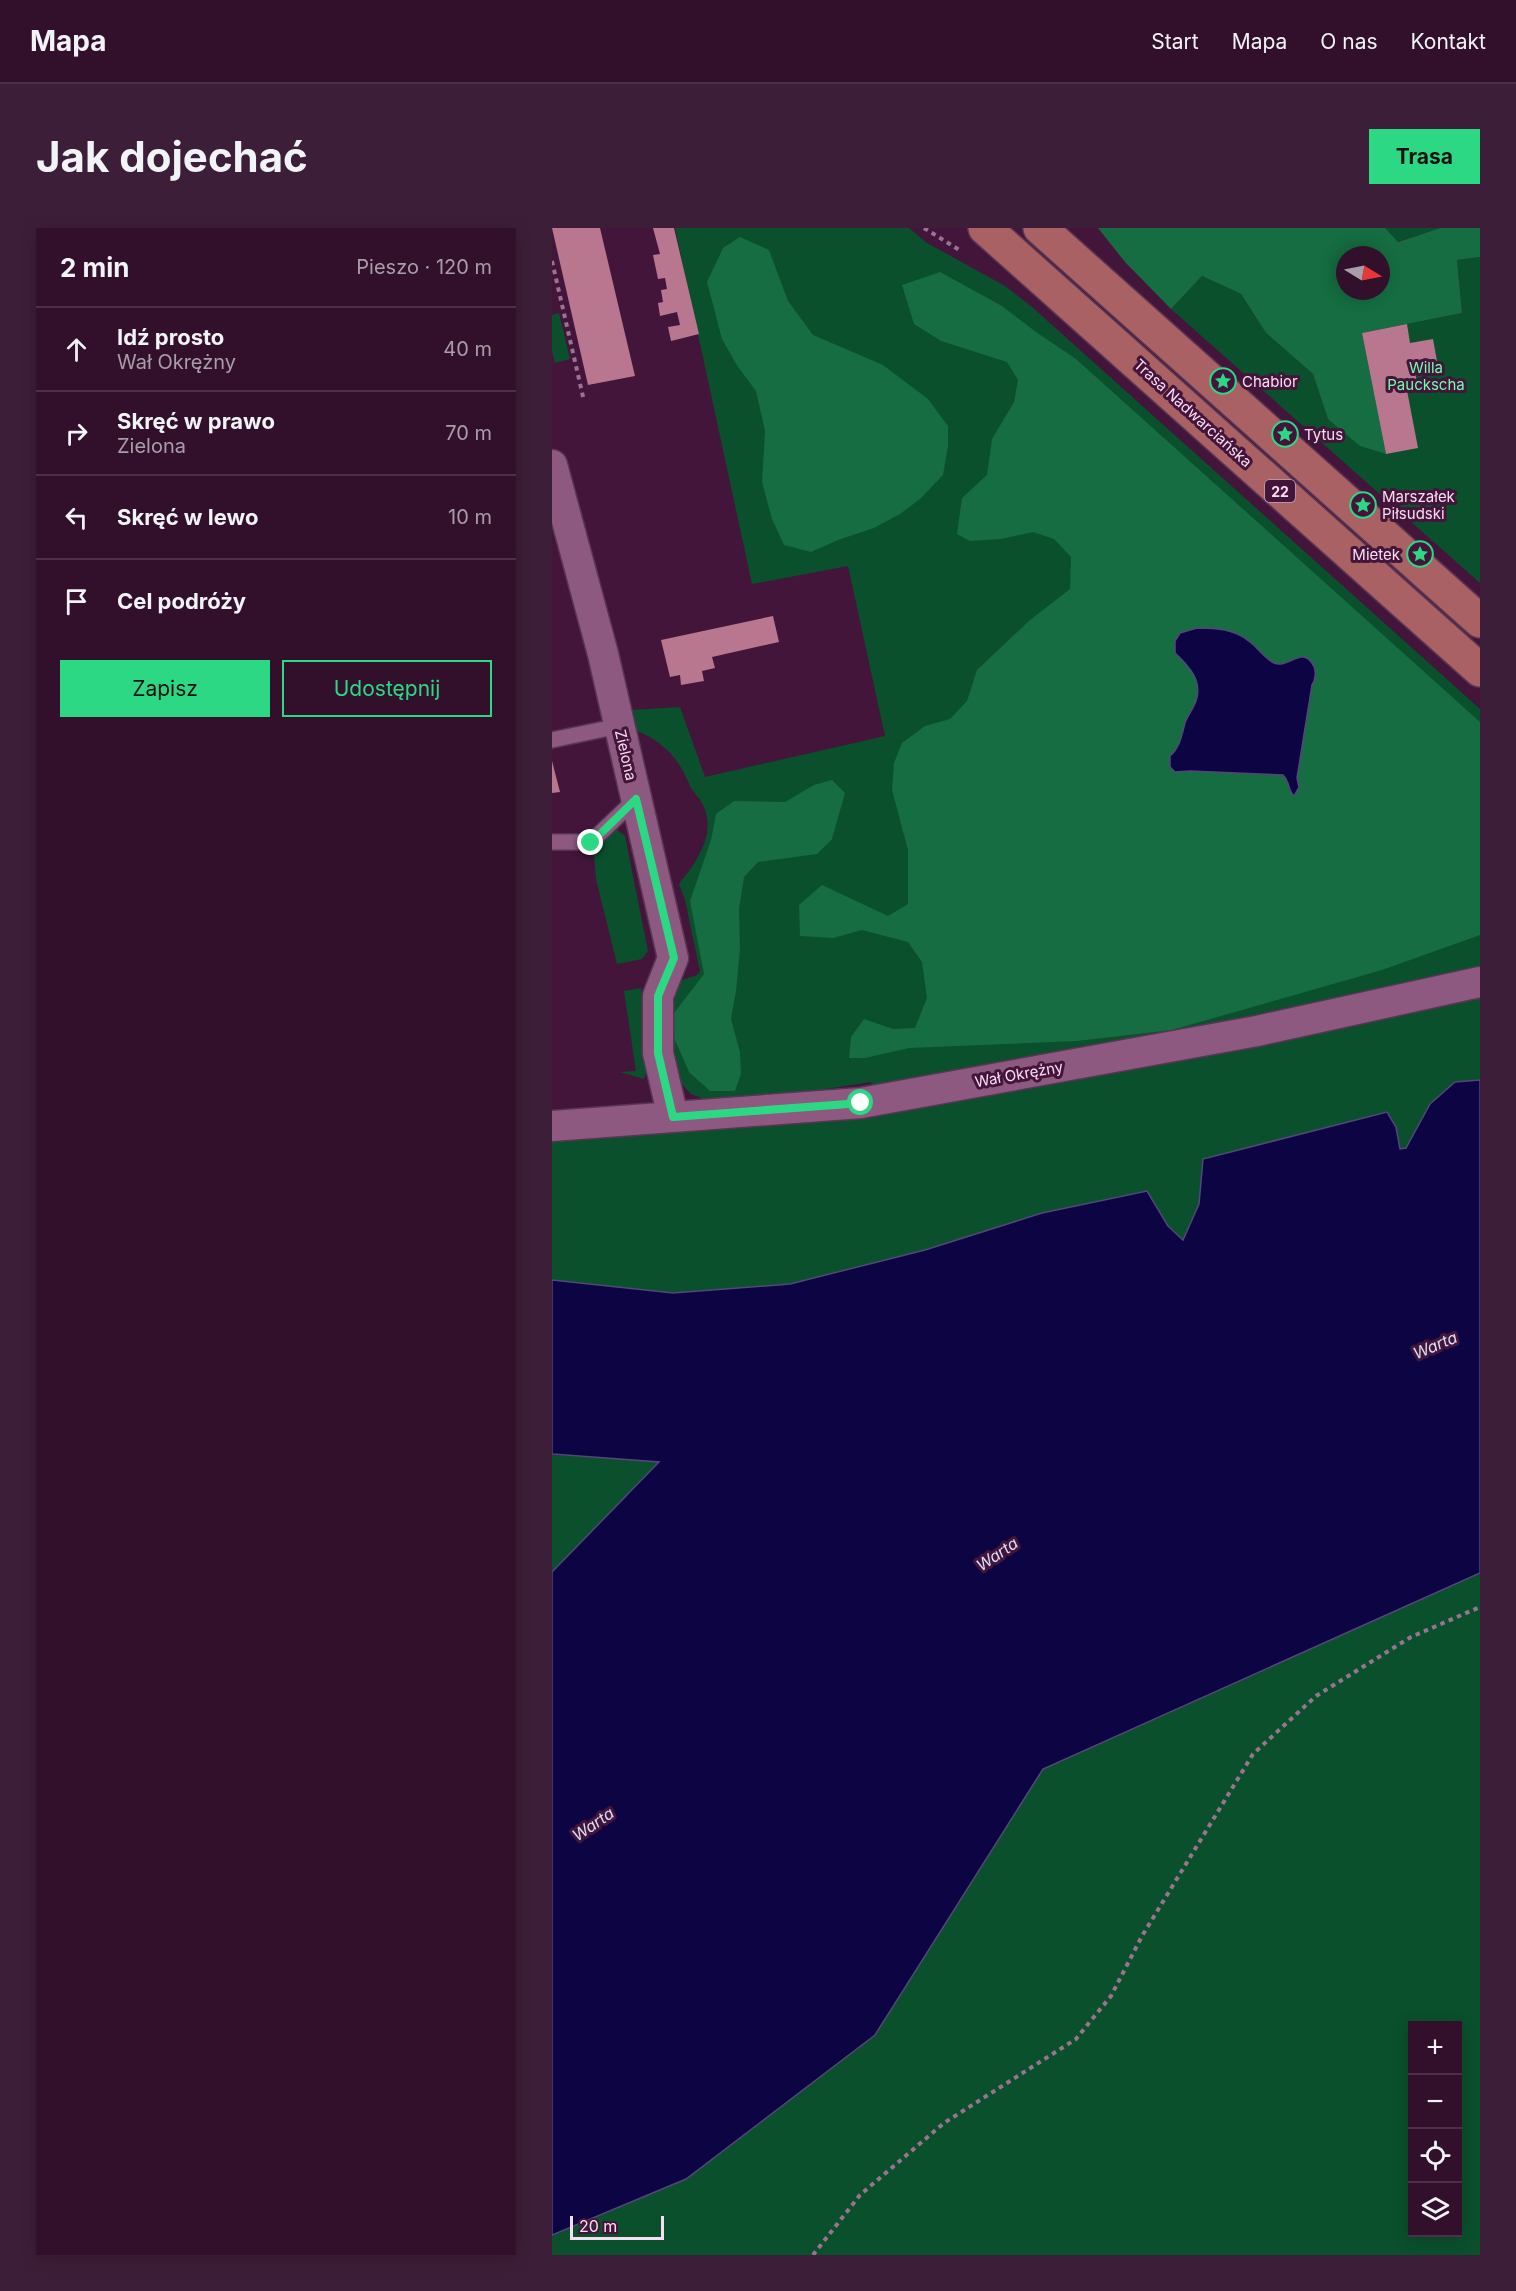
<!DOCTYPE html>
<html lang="pl">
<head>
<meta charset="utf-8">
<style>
	body { margin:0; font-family:Inter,sans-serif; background:#3d1e38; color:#f1f3f6 }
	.controls { position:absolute; right:18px; bottom:18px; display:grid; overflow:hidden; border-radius:0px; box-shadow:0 3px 15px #0003 }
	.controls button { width:54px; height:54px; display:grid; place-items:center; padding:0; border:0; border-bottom:2px solid #4d3048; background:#32102c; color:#f1f3f6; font:30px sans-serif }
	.compass { position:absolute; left:784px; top:18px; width:54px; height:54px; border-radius:50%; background:#32102c; box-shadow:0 3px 15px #0003; rotate:100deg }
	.scale { position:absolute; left:18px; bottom:15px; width:94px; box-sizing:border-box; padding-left:6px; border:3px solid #fbddf2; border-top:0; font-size:16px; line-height:21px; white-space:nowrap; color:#fbddf2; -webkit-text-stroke:4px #43153b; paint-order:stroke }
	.stop { position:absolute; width:18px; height:18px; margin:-14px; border:4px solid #2dd884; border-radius:50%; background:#fff }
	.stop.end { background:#2dd884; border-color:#fff; box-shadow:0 2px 6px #0008 }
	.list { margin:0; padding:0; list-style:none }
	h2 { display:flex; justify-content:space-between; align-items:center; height:78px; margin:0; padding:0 24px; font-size:26px }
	h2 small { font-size:20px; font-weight:400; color:#a89da9 }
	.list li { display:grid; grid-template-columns:39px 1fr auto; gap:18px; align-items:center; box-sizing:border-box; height:84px; padding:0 24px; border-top:2px solid #4d3048 }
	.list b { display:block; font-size:22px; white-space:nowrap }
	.list p { margin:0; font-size:20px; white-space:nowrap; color:#a89da9 }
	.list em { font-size:20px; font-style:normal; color:#a89da9 }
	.actions { display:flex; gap:12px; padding:18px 24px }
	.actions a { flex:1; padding:14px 0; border:2px solid #2dd884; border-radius:0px; text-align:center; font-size:21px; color:#2dd884 }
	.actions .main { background:#2dd884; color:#111 }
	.icon { flex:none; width:33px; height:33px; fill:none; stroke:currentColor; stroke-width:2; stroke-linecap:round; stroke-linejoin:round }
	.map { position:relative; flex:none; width:928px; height:2027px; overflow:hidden; border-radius:0px }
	header { display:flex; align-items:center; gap:36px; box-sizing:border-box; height:84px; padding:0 30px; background:#32102c; border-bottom:2px solid #4d3048 }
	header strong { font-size:28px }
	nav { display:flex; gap:33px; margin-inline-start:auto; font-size:21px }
	.intro { display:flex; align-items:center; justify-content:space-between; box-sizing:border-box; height:144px; padding:0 36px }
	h1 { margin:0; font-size:42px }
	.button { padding:15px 27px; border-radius:0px; background:#2dd884; color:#111; font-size:21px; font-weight:700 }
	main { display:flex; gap:36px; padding:0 36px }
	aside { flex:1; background:#32102c; border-radius:0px; box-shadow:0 3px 15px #0003 }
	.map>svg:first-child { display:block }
	.green { fill:#0a502d; fill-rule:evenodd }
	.forest { fill:#156d41; fill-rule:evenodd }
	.water { fill:#0d0543; stroke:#544678; stroke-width:1.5 }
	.building { fill:#b8778f }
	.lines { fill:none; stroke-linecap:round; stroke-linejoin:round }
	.lane-casing { stroke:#5a3553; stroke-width:18 }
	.street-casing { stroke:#5a3553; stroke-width:33 }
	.primary-casing { stroke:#5a3553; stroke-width:36 }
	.path { stroke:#9a7391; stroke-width:4; stroke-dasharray:4.5 4.5; stroke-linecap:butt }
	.lane { stroke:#8d5981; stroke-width:15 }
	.street { stroke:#8d5981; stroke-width:30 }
	.primary { stroke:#a96163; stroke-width:33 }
	.route { stroke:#2dd884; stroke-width:8 }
	.labels { text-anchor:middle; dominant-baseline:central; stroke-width:6; stroke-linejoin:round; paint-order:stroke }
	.shield { fill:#43153b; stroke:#c4a1bb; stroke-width:1.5 }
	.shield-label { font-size:14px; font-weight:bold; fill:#fbddf2 }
	.park-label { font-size:15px; fill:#75feae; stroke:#43153b }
	.poi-label { font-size:15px; fill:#fbddf2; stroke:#43153b; text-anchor:start }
	.street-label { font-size:15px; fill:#fbddf2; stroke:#43153b }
	.water-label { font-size:16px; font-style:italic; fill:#d9dff6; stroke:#43153b }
</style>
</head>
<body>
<header>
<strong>Mapa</strong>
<nav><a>Start</a><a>Mapa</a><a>O nas</a><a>Kontakt</a></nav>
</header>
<div class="intro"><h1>Jak dojechać</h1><a class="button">Trasa</a></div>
<main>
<aside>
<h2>2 min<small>Pieszo · 120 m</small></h2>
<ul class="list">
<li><svg class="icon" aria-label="ahead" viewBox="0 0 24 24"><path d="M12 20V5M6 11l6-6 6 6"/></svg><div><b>Idź prosto</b><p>Wał Okrężny</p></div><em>40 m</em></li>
<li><svg class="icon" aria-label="right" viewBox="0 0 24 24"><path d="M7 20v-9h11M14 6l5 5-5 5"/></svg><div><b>Skręć w prawo</b><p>Zielona</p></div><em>70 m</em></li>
<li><svg class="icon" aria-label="left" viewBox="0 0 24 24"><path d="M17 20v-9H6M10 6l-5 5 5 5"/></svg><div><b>Skręć w lewo</b></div><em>10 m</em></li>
<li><svg class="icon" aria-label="arrive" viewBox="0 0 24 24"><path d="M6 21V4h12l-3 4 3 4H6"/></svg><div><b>Cel podróży</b></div></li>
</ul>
<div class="actions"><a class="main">Zapisz</a><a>Udostępnij</a></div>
</aside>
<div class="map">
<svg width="928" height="2027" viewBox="0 0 928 2027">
	<rect width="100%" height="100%" fill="#43153b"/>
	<path class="green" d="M123,0h234l18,15 78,43 27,21 448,402v371l-26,2 -24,22 -23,44 -7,1 -4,-22 -193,32 -4,45 -16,36 -15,-14 -22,-35 -104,22 -117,37 -135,34 -117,9 -121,-13v-139l128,-14 212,-29 -22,-16 -137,22 -27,-4 -15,-6 -12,-13 -19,-49 19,-51 18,-6 3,-4 -15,-71 -6,-16c17,-21 38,-50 24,-79 -3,-7 -9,-11 -13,-19 -11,-28 -28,-46 -56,-56l-3,-20 49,-3 25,70 180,-41 -37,-170 -96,18z
		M833,0h55l-43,14z
		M928,29v326l-309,-274 31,-33 39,18 25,39 47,41 15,45 57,35 -23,-121 100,-20 -5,-53z
		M7,85l11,46 -15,4 -3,-12v-36z
		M63,600l10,8 23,115 -6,8 -25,5 -21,-85 -3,-35 13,-4v-11z
		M89,760l7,78 -4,13 -24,-7 16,-1 -12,-80z
		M0,1227l108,6 -108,111z
		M928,1345v682h-928v-20l134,-56 189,-144 168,-266zM860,1798h46v206h-46z"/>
	<path class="forest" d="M546,0h287l13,14 42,-14h40v29l-23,3 5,53 -100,20 24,121 -26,-8 -32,-27 -15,-45 -47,-41 -25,-39 -39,-18 -31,33 -46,-47zM793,27h36v36h-36z
		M188,9l29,13 19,51 25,34 70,30 45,34 20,27v20l-5,29 -23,24 -20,15 -26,14 -36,12 -27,12 -27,-7 -12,-26 -10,-37 3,-51 -9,-40 -18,-24 -16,-28 -15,-57 16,-34z
		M388,44l62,34 34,26 40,27 404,363v213l-98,35 -210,60 -95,11 -168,7 -44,10h-16l2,-21 13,-18 29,10 22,-1 12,-30 -5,-36 -14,-20 -46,-12 -29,8 -33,-2 -1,-31 23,-20 66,31 20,-12v-54l-16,-60 2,-27 8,-20 23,-17 25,-7 17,-18 10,-31 53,-50 40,-31 1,-32 -17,-18 -21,-7 -32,7 -31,2 -13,-7 5,-36 25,-23 5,-36 22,-37 4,-22 -11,-18 -66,-21 -27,-17 -12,-39z
		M280,552l13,13 -13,46 -15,15 -59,8 -14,15 -5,32 1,40 -4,42 -5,28 9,33 1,22 -6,17h-25l-21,-19 -18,-41v-14l33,-43 -14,-73 21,-61 5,-26 18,-13 51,1 29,-17z"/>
	<path class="water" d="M645,400c19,0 38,1 53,14 8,6 15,17 24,21 13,6 27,-16 38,0 3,4 4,8 3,13 -1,6 0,4 -3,9l-15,93 2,9 -5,9c-6,-5 -4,-14 -11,-21l-93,-4 -15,1 -5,-5v-11c10,-8 12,-22 15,-33 3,-8 8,-14 11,-22 7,-20 -7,-35 -21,-48v-12l5,-8z
		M928,852v493l-437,196 -168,266 -189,144 -134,56v-663l107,-110 -107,-8v-174l121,13 117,-9 135,-34 117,-37 105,-22 21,35 15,14 16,-36 4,-45 184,-47 9,15 4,22 6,-1 24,-44 25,-22z"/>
	<path class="building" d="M0,0h48l35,148 -47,9z
		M101,0h21l25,106 -28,7 -3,-14 12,-2 -3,-13 -17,4 -2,-13 5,-1 -2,-12 6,-1 -2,-11 -7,1 -5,-24 7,-1z
		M855,96l3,19 23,-4 4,22 -23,4 3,18 -11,2 12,63 -32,6 -24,-121z
		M221,388l6,26 -67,15 3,11 -13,3 2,10 -23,4 -1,-10 -10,2 -9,-37z
		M0,533l8,31 -8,1z"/>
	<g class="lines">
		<g class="lane-casing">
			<path id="lane" d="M0,512l67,-14
				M0,614h39l45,-43"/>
		</g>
		<g class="street-casing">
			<path id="street" d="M0,237l51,189 70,304 -15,38v57l15,64
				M0,898l309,-23 396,-72 223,-49"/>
		</g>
		<g class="primary-casing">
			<path id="primary" d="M433,0l495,442
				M488,0l440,393"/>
		</g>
		<path class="path" d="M372,0l37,23
			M0,33l32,140
			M261,2027l47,-60 84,-72 132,-84 35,-43 31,-60 111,-182 63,-58 95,-59 69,-30"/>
		<use href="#lane" class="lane"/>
		<use href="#street" class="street"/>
		<use href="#primary" class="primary"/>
	</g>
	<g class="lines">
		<path class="route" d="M39,615l45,-44 38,159 -16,38v57l15,64 188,-14"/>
	</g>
	<defs>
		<g id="sight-ring" transform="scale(1.35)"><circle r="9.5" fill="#43153b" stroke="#2dd884" stroke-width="1.5"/><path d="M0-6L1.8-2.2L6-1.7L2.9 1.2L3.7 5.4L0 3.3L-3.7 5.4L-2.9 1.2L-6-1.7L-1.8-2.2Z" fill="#2dd884"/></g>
	</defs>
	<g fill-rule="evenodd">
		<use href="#sight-ring" x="671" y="153"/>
		<use href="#sight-ring" x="733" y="206"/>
		<use href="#sight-ring" x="811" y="277"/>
		<use href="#sight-ring" x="868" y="326"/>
	</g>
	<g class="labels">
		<rect class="shield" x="713" y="252" width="30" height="22" rx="4.5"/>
		<g class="shield-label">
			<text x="728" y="263">22</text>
		</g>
		<g class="park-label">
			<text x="874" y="139">Willa<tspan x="874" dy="17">Pauckscha</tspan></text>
		</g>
		<g class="poi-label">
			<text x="690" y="153">Chabior</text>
			<text x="752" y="206">Tytus</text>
			<text x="830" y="268">Marszałek<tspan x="830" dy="17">Piłsudski</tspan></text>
			<text x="848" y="326" text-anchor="end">Mietek</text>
		</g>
		<g class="street-label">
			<text transform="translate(641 185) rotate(42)">Trasa Nadwarciańska</text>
			<text transform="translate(74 527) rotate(77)">Zielona</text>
			<text transform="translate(467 846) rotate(-10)">Wał Okrężny</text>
		</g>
		<g class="water-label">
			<text transform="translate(883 1117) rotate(-23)">Warta</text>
			<text transform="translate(445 1326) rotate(-34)">Warta</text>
			<text transform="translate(41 1596) rotate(-34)">Warta</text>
		</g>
	</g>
</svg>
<div class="controls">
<button>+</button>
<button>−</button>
<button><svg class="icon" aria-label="locate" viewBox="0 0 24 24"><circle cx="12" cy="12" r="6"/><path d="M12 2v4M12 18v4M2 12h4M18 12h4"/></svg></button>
<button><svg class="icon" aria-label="layers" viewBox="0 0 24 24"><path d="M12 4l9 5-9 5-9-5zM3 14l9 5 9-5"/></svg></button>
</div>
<svg class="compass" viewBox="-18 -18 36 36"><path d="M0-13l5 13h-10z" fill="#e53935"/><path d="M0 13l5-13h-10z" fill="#a89da9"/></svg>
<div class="scale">20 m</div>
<div class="stop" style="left:309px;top:875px"></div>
<div class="stop end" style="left:39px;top:615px"></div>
</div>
</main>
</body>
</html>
